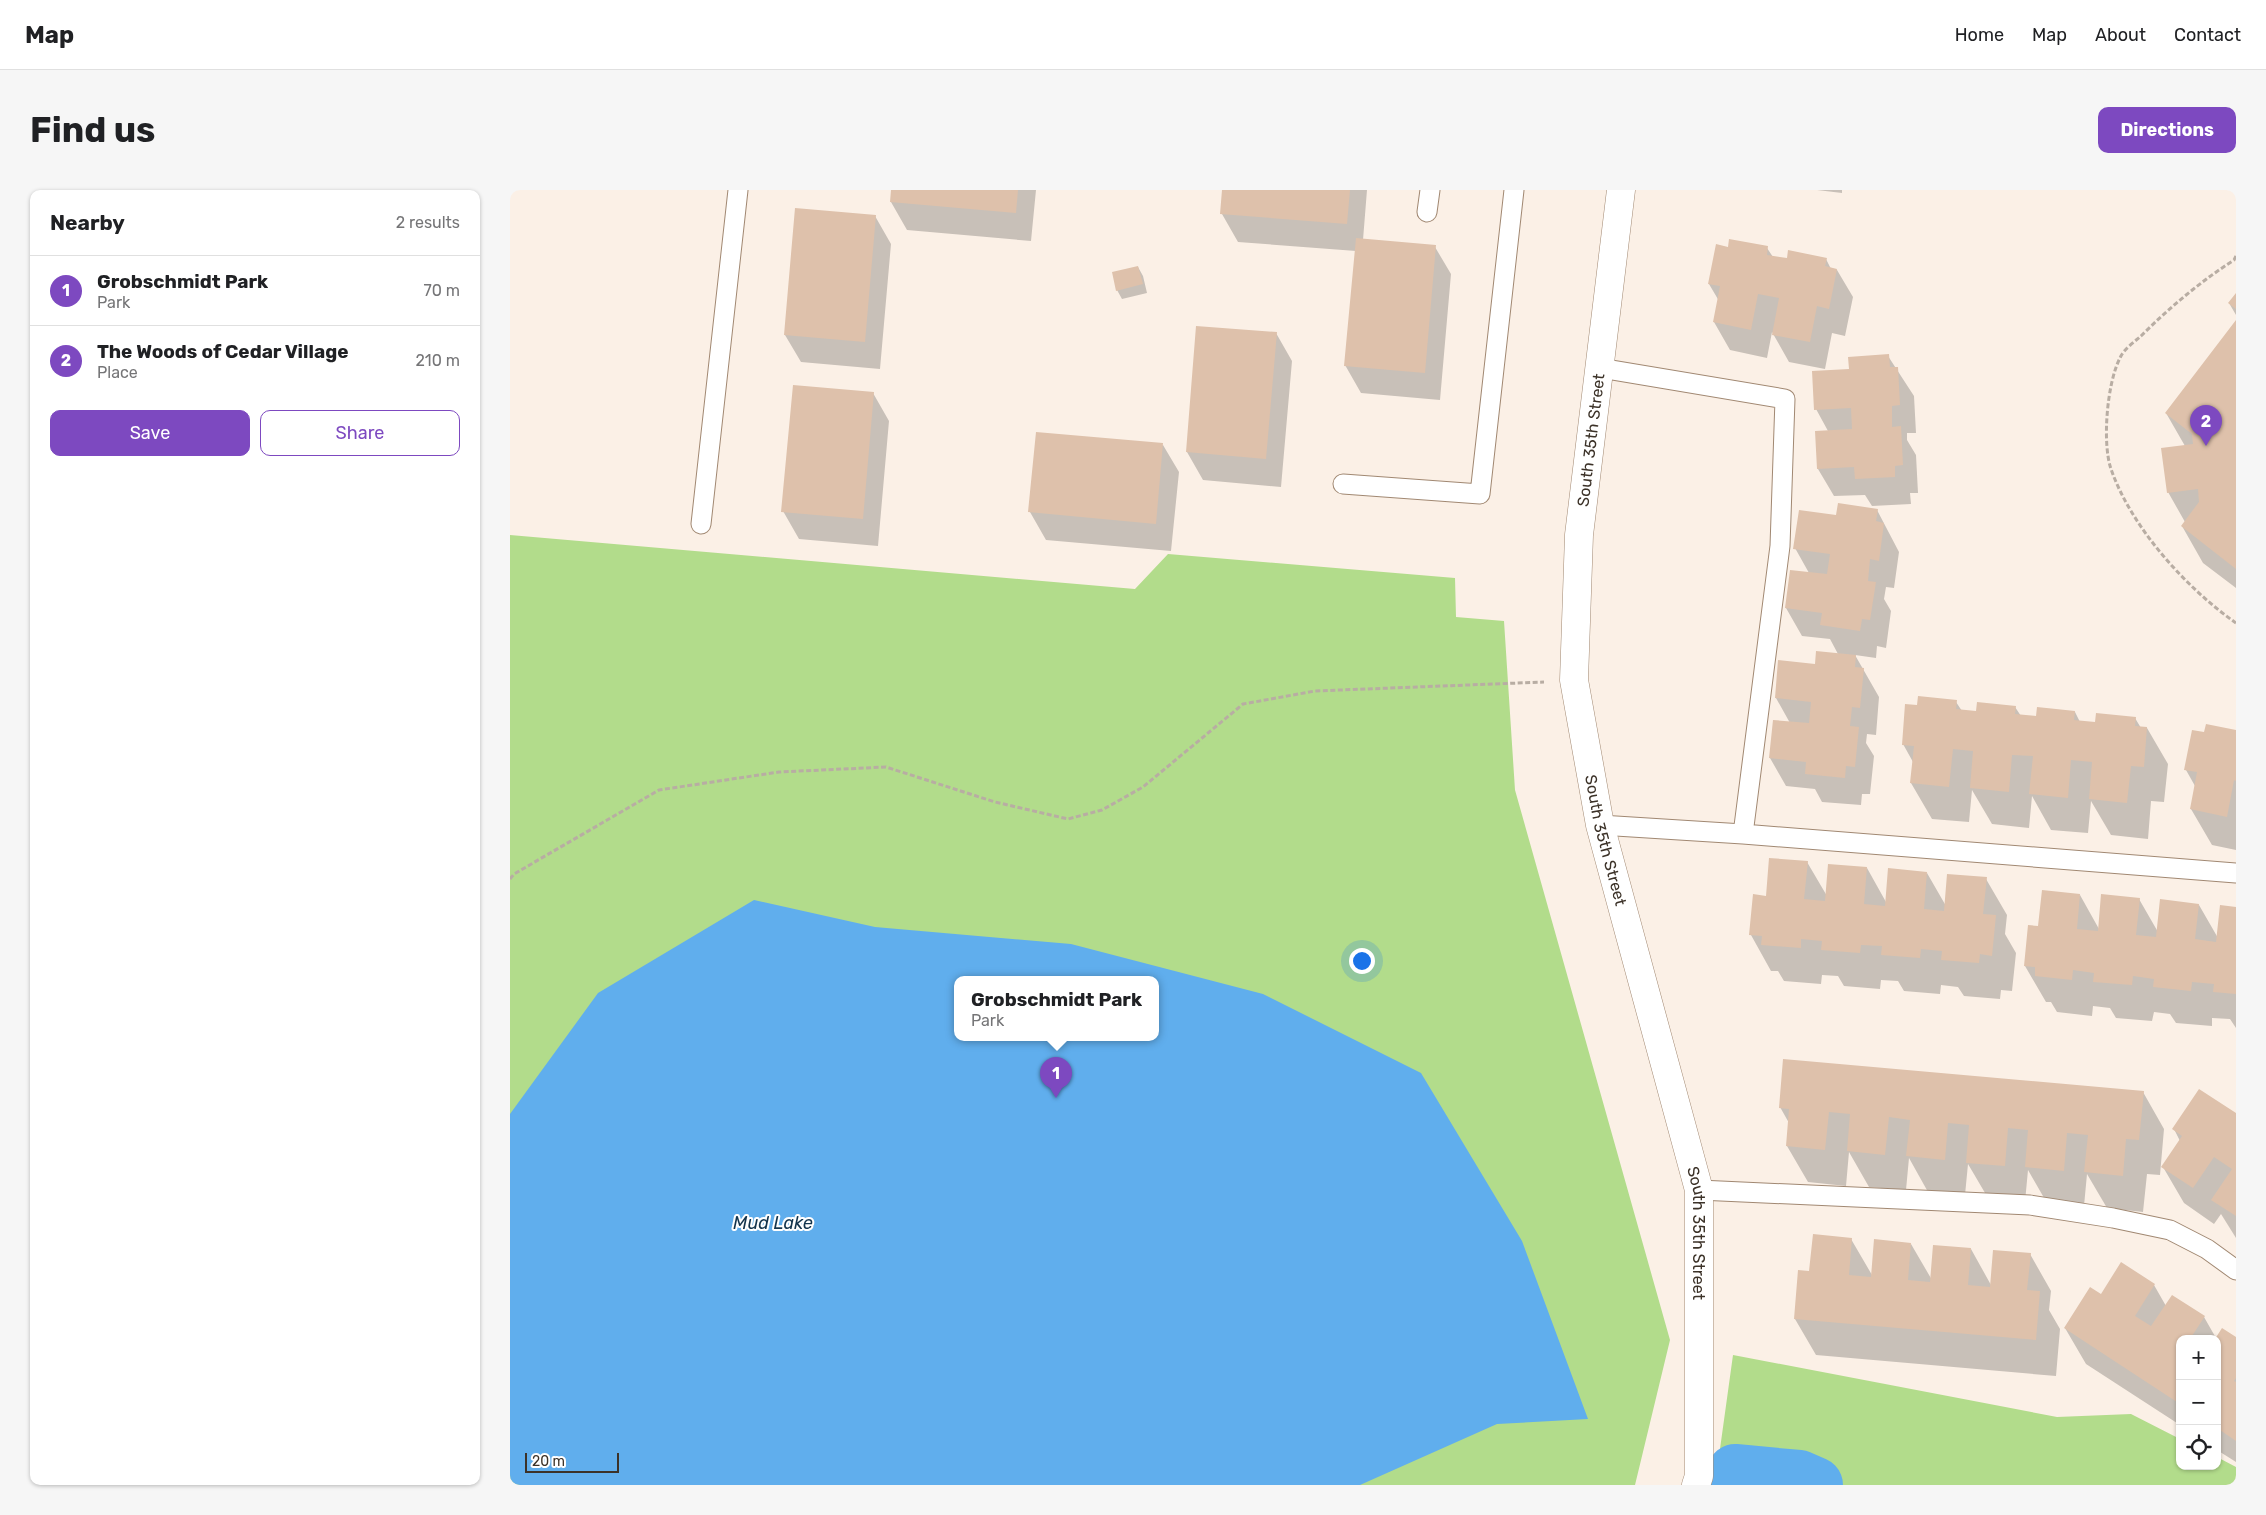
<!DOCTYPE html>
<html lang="en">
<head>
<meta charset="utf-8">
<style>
	body { margin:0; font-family:Rubik,sans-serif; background:#f6f6f6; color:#202124 }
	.controls { position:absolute; right:15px; bottom:15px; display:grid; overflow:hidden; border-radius:10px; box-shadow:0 1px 4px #0004 }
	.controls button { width:45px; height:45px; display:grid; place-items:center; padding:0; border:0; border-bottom:1px solid #e0e0e0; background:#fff; color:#202124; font:25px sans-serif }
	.scale { position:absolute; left:15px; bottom:12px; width:94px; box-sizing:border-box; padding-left:5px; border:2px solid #3c3228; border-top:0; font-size:14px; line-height:18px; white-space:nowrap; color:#3c3228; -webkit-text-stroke:4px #fff; paint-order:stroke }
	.you { position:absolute; left:851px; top:770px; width:18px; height:18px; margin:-12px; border:4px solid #fff; border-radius:50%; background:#1a73e8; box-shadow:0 0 0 8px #1a73e833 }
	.badge { display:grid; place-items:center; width:32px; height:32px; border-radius:50%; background:#7d49c0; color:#fff; font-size:16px; font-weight:700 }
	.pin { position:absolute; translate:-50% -41px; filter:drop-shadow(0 1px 2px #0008) }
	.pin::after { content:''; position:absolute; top:26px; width:18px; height:15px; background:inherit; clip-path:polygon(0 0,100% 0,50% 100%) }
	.popup { position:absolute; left:444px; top:786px; width:205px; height:65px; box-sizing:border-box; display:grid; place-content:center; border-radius:10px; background:#fff; filter:drop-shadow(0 1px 4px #0005); font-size:16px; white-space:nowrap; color:#757577 }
	.popup b { font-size:19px; color:#202124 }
	.popup::after { content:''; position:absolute; left:50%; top:100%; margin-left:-10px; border:10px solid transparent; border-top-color:#fff }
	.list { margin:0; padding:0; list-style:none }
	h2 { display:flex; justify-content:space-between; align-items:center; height:65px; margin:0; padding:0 20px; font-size:21px }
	h2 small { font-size:16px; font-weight:400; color:#757577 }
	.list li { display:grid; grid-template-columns:32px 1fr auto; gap:15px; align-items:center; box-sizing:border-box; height:70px; padding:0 20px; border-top:1px solid #e0e0e0 }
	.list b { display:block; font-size:19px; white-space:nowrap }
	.list p { margin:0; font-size:16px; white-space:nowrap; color:#757577 }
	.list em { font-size:16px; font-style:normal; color:#757577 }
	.actions { display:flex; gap:10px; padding:15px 20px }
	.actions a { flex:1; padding:11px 0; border:1px solid #7d49c0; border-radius:10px; text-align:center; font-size:18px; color:#7d49c0 }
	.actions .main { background:#7d49c0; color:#fff }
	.icon { flex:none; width:28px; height:28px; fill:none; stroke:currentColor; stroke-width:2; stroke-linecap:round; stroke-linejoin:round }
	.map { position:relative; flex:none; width:1726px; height:1295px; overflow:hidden; border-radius:10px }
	header { display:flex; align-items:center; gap:30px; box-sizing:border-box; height:70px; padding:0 25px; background:#fff; border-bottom:1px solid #e0e0e0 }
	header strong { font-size:24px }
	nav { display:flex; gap:28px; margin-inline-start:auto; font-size:18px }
	.intro { display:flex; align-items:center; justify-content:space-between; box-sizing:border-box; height:120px; padding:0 30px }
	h1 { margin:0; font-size:35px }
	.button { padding:12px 22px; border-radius:10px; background:#7d49c0; color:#fff; font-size:18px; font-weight:700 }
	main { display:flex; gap:30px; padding:0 30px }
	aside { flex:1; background:#fff; border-radius:10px; box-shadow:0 1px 4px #0004 }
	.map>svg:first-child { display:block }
	.green { fill:#b2dc8b; fill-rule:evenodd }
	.water { fill:#60aeed; fill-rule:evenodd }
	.shadow { fill:#0003 }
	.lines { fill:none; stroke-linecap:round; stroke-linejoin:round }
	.river { stroke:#60aeed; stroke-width:56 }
	.building { fill:#dec1ab }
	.service-casing { stroke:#a18872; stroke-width:21 }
	.tertiary-casing { stroke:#a18872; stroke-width:29 }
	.path { stroke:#b8ada3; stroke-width:3; stroke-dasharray:5 2.5; stroke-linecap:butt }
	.service { stroke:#fff; stroke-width:19 }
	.tertiary { stroke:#fff; stroke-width:28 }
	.labels { text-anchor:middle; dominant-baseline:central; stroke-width:4; stroke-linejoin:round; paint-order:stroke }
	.street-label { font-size:16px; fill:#3c3228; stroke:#fff }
	.water-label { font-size:18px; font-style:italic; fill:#13344d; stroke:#fff }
</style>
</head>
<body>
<header>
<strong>Map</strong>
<nav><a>Home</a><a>Map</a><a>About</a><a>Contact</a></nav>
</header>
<div class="intro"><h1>Find us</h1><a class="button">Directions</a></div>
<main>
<aside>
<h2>Nearby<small>2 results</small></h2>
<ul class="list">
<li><span class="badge">1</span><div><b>Grobschmidt Park</b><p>Park</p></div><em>70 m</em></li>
<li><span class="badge">2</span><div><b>The Woods of Cedar Village</b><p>Place</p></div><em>210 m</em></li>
</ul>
<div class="actions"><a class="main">Save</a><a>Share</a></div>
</aside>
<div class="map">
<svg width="1726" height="1295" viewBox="0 0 1726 1295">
	<rect width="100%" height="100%" fill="#fbf0e6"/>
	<path class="green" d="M0,345l625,54 33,-35 287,24 1,39 48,4 11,169 155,550 -35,145h-1125zM447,789h198v58h-198z
		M1223,1165l324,62 74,-3 49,25v27h37v-9l19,10v18h-521z"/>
	<path class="water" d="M244,710l121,27 196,17 192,50 158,79 101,168 66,178 -91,5 -137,61h-850v-371l88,-121zM447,789h198v58h-198z"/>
	<path class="shadow" d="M382,0h144l-5,51 -124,-11 -16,-28z
		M713,0h144l-4,50 72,7 16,27 -11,126 -79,-7 -16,-28 11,-114 -118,-9 -16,-28z
		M1307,0h25v3z
		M365,26l16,28 -11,125 -79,-7 -16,-27z
		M1219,58h38l6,9 15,3 38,-1 5,10 6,1 16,27 -8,39 -13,-3 -7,36 -36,-7 -17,-30 -5,26 -37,-8 -16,-28 5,-21 -10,-17z
		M628,77l5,9 4,17 -25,6 -5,-9z
		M1726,105v20l-7,-12z
		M1726,132v266l-33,-25 -21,-37 3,-4 -17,-30 17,-46 -19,-33z
		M766,143l16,28 -11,126 -78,-7 -16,-28z
		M1378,166l26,40 2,37h-9v7l9,15 2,38h-8l1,11 -39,2 -7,-11 -31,1 -16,-27 10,-38 -12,-22 34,-39z
		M363,203l16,28 -11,125 -79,-7 -16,-28z
		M653,255l16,27 -8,79 -125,-11 -16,-28z
		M1367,320l22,42 -5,36 -8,-1 -2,12 7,12 -5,37 -9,-2 -1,12 -21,-3 24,42 -3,38 -9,-1 -1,9 8,13 -4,38h-8l-1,11 -39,-3 -7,-13 -29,-3 -16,-28 4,-36 16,1 -14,-25 3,-36 37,3 22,-11 -8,-15 -28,-3 -16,-28 23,-35 -14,-25 42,-31z
		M1446,512l6,9 15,1 38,-5 6,9 16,2 38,-6 5,10 17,1 38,-5 6,10h6l21,36 -4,38 -13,-1 -3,38 -37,-4 -20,-34 -3,32 -37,-3 -19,-34 -3,32 -37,-4 -20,-34 -3,32 -37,-3 -21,-36 2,-21 -10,-18 15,-37z
		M1726,541v119l-24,-5 -21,-36 4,-23 -9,-16 19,-37z
		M1297,672l20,34 40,-28 19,34 41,-29 19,33 40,-27 21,36 -2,19 11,19 -4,38 -11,-1 -1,9 -36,-3 -6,-9 -17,-2 -1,9 -36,-3 -6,-10 -17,-1 -1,9 -36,-3 -6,-10 -16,-1 -1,9 -37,-3 -6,-10h-7l-20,-36 16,-38z
		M1570,705l19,34 40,-30 19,33 41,-27 19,33 18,-30v120l-6,-9 -18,-1v8l-36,-3 -6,-9 -16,-2 -2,9 -36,-3 -6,-10 -17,-2 -1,10 -35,-4 -6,-10h-5l-21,-36 14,-39z
		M1633,902l21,37 -4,46 -13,-1 -4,38 -36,-4 -20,-34 -3,32 -37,-3 -19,-33 -3,32 -37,-4 -20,-34 -3,31 -37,-3 -19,-34 -3,32 -37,-3 -20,-35 -3,34 -38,-4 -21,-36 2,-23 -9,-16z
		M1726,925v123l-15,-24 -7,10 -30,-21 -21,-36 17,-26 -6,-12z
		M1341,1049l21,36 39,-31 21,36 39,-31 20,36 39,-31 21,37 -2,19 11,19 -4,47 -240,-21 -21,-36 16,-46z
		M1644,1095l12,21 38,11 12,21h20v124l-19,-12v-111h-37v86l-94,-61 -21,-36 36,-33z"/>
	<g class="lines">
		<path class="river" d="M1225,1282l64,6 16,7"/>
	</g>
	<path class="building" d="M381,0h127l-2,23 -126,-11z
		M712,0h128l-3,34 -127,-10z
		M285,18l81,7 -11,127 -81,-7z
		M846,48l80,7 -11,128 -81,-7z
		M1219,49l39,7 -1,9 20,3 1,-8 39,8 -2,8 12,3 -8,40 -12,-3 -7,36 -38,-7 7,-37 -21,-4 -7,36 -38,-8 7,-36 -12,-2 8,-40 12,3z
		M628,76l5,18 -27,7 -4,-19z
		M1726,103v16l-8,-6z
		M1726,130v249l-55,-43 18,-24 -1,-13 -31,4 -6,-45 32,-4 -1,-10 -27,-21z
		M686,136l81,6 -11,127 -80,-7z
		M1379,164l1,13h8l2,38 -8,1v21l9,-1 2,39 -8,1v11l-40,2 -1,-12 -37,2 -2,-38 37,-2 -1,-21 -37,2 -2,-39 37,-2 -1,-12z
		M283,195l81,7 -11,127 -82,-7z
		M526,242l127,11 -7,81 -128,-12z
		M1328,313l40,6 -2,12 8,2 -5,38 -9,-2 -2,22 8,1 -6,38 -8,-1 -2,12 -40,-6 2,-12 -37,-5 5,-38 37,4 3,-20 -37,-5 6,-39 37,5z
		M1306,461l40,4 -1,12 9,1 -4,40 -8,-1 -2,19 9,1 -4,40 -9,-1 -1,12 -40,-4 1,-12 -37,-4 4,-38 36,3 2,-21 -36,-4 3,-38 37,4z
		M1408,506l39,4 -1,9 20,2 1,-9 39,4 -1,8 21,2 1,-9 38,4 -1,9 21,2 1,-9 40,4 -1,9 12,1 -3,40 -13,-1 -4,37 -38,-4 3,-37 -21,-2 -3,38 -39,-4 4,-38 -21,-1 -3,37 -39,-4 3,-37 -20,-2 -4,38 -39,-4 4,-37 -12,-1 3,-41 12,1z
		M1696,534l30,6v51l-2,-1 -7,37 -37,-8 7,-37 -13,-2 8,-40 12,2z
		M1259,668l39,3 -4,38 21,2 3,-37 39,3 -3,37 21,2 3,-38 39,4 -3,37 20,2 3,-37 40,3 -4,37 13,1 -4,41 -12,-2 -1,9 -38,-3 1,-9 -21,-2 -1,9 -39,-3 1,-9 -21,-1 -1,8 -39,-3 1,-9 -21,-2v9l-40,-3 1,-9 -13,-1 4,-41 13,2z
		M1532,700l38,4 -3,35 21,2 3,-37 39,4 -4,37 20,2 4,-38 39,5 -4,35 21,3 4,-37 16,2v87l-23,-2 1,-8 -22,-2 -1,9 -38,-4 1,-8 -21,-3 -1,9 -39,-3 1,-9 -21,-3 -1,10 -37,-4v-9l-11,-1 4,-41 10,1z
		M1273,869l361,32 -5,49 -13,-1 -3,37 -39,-4 4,-37 -21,-2 -3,38 -39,-4 3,-37 -20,-2 -3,38 -39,-3 3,-38 -21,-2 -3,37 -39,-4 4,-36 -21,-3 -4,38 -38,-4 3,-37 -21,-2 -4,38 -39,-4 3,-37 -10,-1z
		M1689,899l37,24v103l-25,-16 21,-31 -18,-12 -21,31 -32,-21 21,-31 -10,-7z
		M1303,1044l39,4 -3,37 22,2 3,-38 37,4 -3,37 22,2 3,-37 38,3 -3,37 22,2 3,-37 38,3 -4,37 13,1 -4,49 -242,-21 4,-49 11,1z
		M1611,1072l34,22 -20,32 16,10 21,-31 33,21 -15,23h-10v65l-116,-76 26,-41 11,7z
		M1712,1138l14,9v41l-2,3 2,1v59l-19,-13v-89h-2z"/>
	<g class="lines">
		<g class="service-casing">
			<path id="service" d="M917,22l3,-22
				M1090,178l185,31 -5,147 -37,288
				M833,294l137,10 34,-304
				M191,334l37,-334
				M1090,635l143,9 493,39
				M1189,1000l331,15 83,13 57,12 37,19 29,21"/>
		</g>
		<g class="tertiary-casing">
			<g id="tertiary">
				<path id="s1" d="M1111,0l-42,345 -5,145 26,145 99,365v286l-3,9"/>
			</g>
		</g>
		<path class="path" d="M1726,66l-2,4c-34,22 -64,47 -93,76 -7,6 -18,14 -21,22 -13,25 -18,85 -9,111 20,58 75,119 125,154
			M0,689l4,-5 145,-84 120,-18 107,-5 109,35 73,17 34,-9 41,-23 100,-83 72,-13 229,-9"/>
		<use href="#service" class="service"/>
		<use href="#tertiary" class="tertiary"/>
	</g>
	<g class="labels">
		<g class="street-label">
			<text transform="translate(1081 250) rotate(-83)">South 35th Street</text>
			<text stroke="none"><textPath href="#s1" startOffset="656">South 35th Street</textPath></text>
			<text stroke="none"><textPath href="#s1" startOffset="1061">South 35th Street</textPath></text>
		</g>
		<g class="water-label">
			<text x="263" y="1033">Mud Lake</text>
		</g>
	</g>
</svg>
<div class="controls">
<button>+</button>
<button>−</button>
<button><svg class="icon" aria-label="locate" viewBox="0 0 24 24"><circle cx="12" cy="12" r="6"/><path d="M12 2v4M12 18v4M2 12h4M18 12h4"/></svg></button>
</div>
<div class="scale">20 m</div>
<div class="you"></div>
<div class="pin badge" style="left:546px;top:908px">1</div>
<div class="popup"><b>Grobschmidt Park</b>Park</div>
<div class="pin badge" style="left:1696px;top:256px">2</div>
</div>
</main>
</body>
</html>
